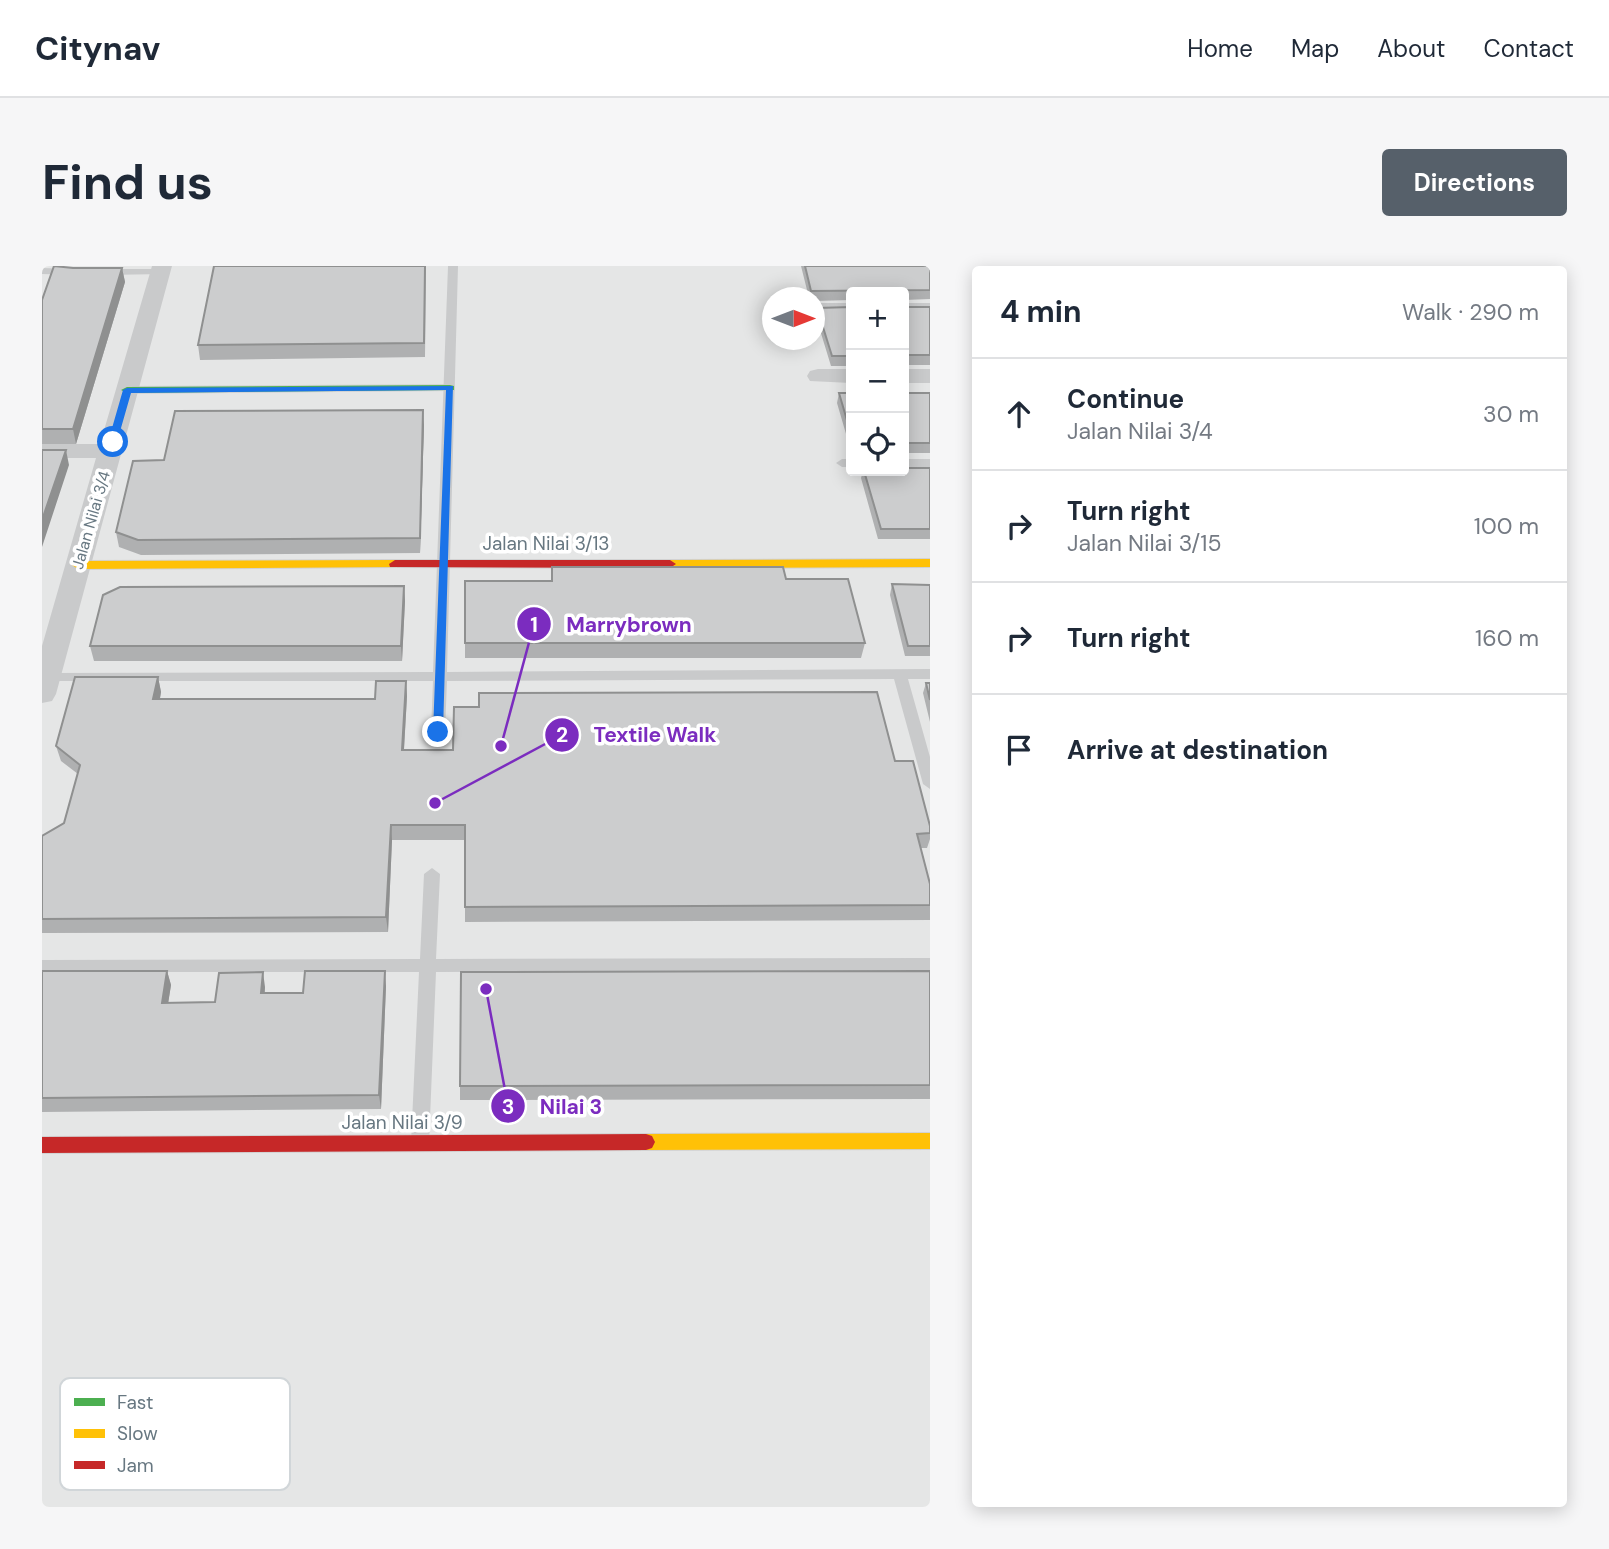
<!DOCTYPE html>
<html lang="en">
<head>
<meta charset="utf-8">
<style>
	body { margin:0; font-family:"DM Sans",sans-serif; background:#f6f6f7; color:#1f2937 }
	.controls { position:absolute; right:21px; top:21px; display:grid; overflow:hidden; border-radius:7px; box-shadow:0 4px 18px #0003 }
	.controls button { width:63px; height:63px; display:grid; place-items:center; padding:0; border:0; border-bottom:2px solid #e0e1e3; background:#fff; color:#1f2937; font:35px sans-serif }
	.compass { position:absolute; left:720px; top:21px; width:63px; height:63px; border-radius:50%; background:#fff; box-shadow:0 4px 18px #0003; rotate:90deg }
	.stop { position:absolute; width:21px; height:21px; margin:-16px; border:5px solid #1a73e8; border-radius:50%; background:#fff }
	.stop.end { background:#1a73e8; border-color:#fff; box-shadow:0 2px 7px #0008 }
	.list { margin:0; padding:0; list-style:none }
	h2 { display:flex; justify-content:space-between; align-items:center; height:91px; margin:0; padding:0 28px; font-size:30px }
	h2 small { font-size:23px; font-weight:400; color:#747a83 }
	.list li { display:grid; grid-template-columns:46px 1fr auto; gap:21px; align-items:center; box-sizing:border-box; height:112px; padding:0 28px; border-top:2px solid #e0e1e3 }
	.list b { display:block; font-size:26px; white-space:nowrap }
	.list p { margin:0; font-size:23px; white-space:nowrap; color:#747a83 }
	.list em { font-size:23px; font-style:normal; color:#747a83 }
	.icon { flex:none; width:38px; height:38px; fill:none; stroke:currentColor; stroke-width:2; stroke-linecap:round; stroke-linejoin:round }
	.map { position:relative; flex:none; width:888px; height:1241px; overflow:hidden; border-radius:7px }
	header { display:flex; align-items:center; gap:42px; box-sizing:border-box; height:98px; padding:0 35px; background:#fff; border-bottom:2px solid #e0e1e3 }
	header strong { font-size:33px }
	nav { display:flex; gap:38px; margin-inline-start:auto; font-size:24px }
	.intro { display:flex; align-items:center; justify-content:space-between; box-sizing:border-box; height:168px; padding:0 42px }
	h1 { margin:0; font-size:49px }
	.button { padding:18px 32px; border-radius:7px; background:#56606a; color:#fff; font-size:24px; font-weight:700 }
	main { display:flex; gap:42px; padding:0 42px }
	aside { flex:1; background:#fff; border-radius:7px; box-shadow:0 4px 18px #0003 }
	.map>svg:first-child { display:block }
	.built { fill:#e5e6e6; fill-rule:evenodd }
	.lines { fill:none; stroke-linecap:round; stroke-linejoin:round }
	.fast-casing { stroke:#d2d2d2; stroke-width:2 }
	.slow-casing { stroke:#d2d2d2; stroke-width:2 }
	.jam-casing { stroke:#d2d2d2; stroke-width:2 }
	.lane { fill:#c9cacb; fill-rule:evenodd }
	.street { fill:#c9cacb; fill-rule:evenodd }
	.fast { fill:#4caf50; fill-rule:evenodd }
	.slow { fill:#ffc107; fill-rule:evenodd }
	.jam { fill:#c62828; fill-rule:evenodd }
	.wall { fill:#afb0b1 }
	.shaded-wall { fill:#8f9090 }
	.building { fill:#cccdce; stroke:#8f9090; stroke-width:2 }
	.route { fill:#1a73e8 }
	.labels { text-anchor:middle; dominant-baseline:central; stroke-width:7; stroke-linejoin:round; paint-order:stroke }
	.far-street-label { font-size:16px; fill:#677781; stroke:#fff }
	.street-label { font-size:19px; fill:#677781; stroke:#fff }
	.key { fill:#fff; stroke:#d1d6d9; stroke-width:2 }
	.key-label { font-size:19px; fill:#677781 }
	.leader { fill:none; stroke:#7b2cbf; stroke-width:2.5 }
	.callout-dot { fill:#7b2cbf; stroke:#fff; stroke-width:2.5 }
	.mark-label { font-size:21px; text-anchor:middle; font-weight:bold; fill:#fff }
	.callout-label { font-size:21px; text-anchor:middle; font-weight:bold; fill:#7b2cbf; stroke:#fff; stroke-width:7; stroke-linejoin:round; paint-order:stroke }
</style>
</head>
<body>
<header>
<strong>Citynav</strong>
<nav><a>Home</a><a>Map</a><a>About</a><a>Contact</a></nav>
</header>
<div class="intro"><h1>Find us</h1><a class="button">Directions</a></div>
<main>
<div class="map">
<svg width="888" height="1241" viewBox="0 0 888 1241">
	<rect width="100%" height="100%" fill="#f5f5f4"/>
	<path class="built" d="M0,0h888v1241h-888zM809,26h53v179h-53zM730,32h42v42h-42z"/>
	<g class="lines">
		<g class="fast-casing">
			<path id="fast" d="M408,119l4,1v4l-327,3 -6,-3 6,-3z"/>
		</g>
		<g class="slow-casing">
			<path id="slow" d="M888,293v8l-260,1 -6,-4 6,-4z
				M353,294l6,4 -1,3 -322,2 -6,-4 6,-4z
				M888,867v16l-284,1 -6,-2 -3,-6 3,-6 6,-2z"/>
		</g>
		<g class="jam-casing">
			<path id="jam" d="M353,294h275l6,4 -6,4 -280,-1 -1,-3z
				M604,868l6,2 3,6 -3,6 -6,2 -604,3v-16z"/>
		</g>
		<path class="lane" d="M406,0h10l-11,406 483,-3v10h-22l22,78v32l-7,-5 -29,-105 -447,2 -2,50 -7,5 -7,-5 2,-50h-391v-6l5,-2 386,-1z
			M0,2l32,1 5,3 -5,3 -32,-1z
			M119,3l5,3 -1,2 -61,1 -5,-3 5,-3z
			M772,37h37v6h-37z
			M862,37h26v6h-26z
			M809,193v8h-9l-6,-4 6,-4z
			M862,193h26v8h-26z
			M390,602l8,6 -4,85 494,-1v12l-494,2 -7,171 -3,6 -6,2 -6,-2 -3,-6 8,-171h-377v-12l378,-1 4,-85z"/>
		<path class="street" d="M110,0h20l-116,428 -4,7 -10,2v-57l54,-188h-54v-14h58z
			M776,103h33v14l-41,-2 -3,-5 3,-5z
			M862,103h26v14h-26z"/>
		<use href="#fast" class="fast"/>
		<use href="#slow" class="slow"/>
		<use href="#jam" class="jam"/>
	</g>
	<path class="wall" d="M384,0l-1,91 -225,3 -2,-15z
		M759,0h129v33l-26,1v-8h-53v8l-36,1v-3h-6z
		M31,2h49l3,14 -49,162h-34v-144z
		M809,41v59h-20l-15,-49 1,-9z
		M862,41h26v58h-26z
		M797,127h12v58l-14,-48z
		M862,127h26v60h-26z
		M382,159l-4,128 -279,2 -22,-8 -3,-15 48,-72z
		M888,202v71h-52l-17,-61 2,-7h41z
		M510,301l234,12 79,64 -4,15h-396v-77h86z
		M850,318l38,1v71h-25l-15,-61z
		M362,320l1,15 -3,60h-308l-4,-15z
		M116,411l3,15 -1,7h215l31,-18 1,15 -3,54 491,11 35,65v13l-3,9h-6l9,36v36l-465,2v-82h-73l-4,92 -346,1v-97l22,-13 14,-49 -17,-13 -5,-15z
		M884,417h4v39l-7,-29z
		M0,705h125l4,14 -3,18 47,-1 50,-15v6h38l83,-7 -5,123 -339,3z
		M888,705v128l-470,1v-14z"/>
	<path class="shaded-wall" d="M80,2l3,14 -49,162 -3,-15z
		M381,144l1,15 -4,128v-15z
		M24,184l3,15 -27,82v-27z
		M362,320l1,15 -3,60 -1,-15z
		M116,411l3,15 -4,22 -4,-15z
		M364,415l1,15 -4,69 -1,-15z
		M349,559l1,15 -4,92 -2,-15z
		M125,705l4,14 -5,32 -4,-14z
		M343,705l1,15 -5,123 -2,-14z
		M221,706l2,15 -2,20 -2,-14z"/>
	<path class="building" d="M12,0l19,2h49l-49,161h-31v-129z
		M172,0h211l-1,77 -226,2z
		M763,0h125v24l-119,1z
		M809,41v49h-19l-15,-48z
		M862,41h26v48h-26z
		M797,127h12v41z
		M862,127h26v50h-26z
		M381,144l-3,128 -282,2 -22,-8 17,-71 31,-1 11,-49z
		M0,184h24l-24,70z
		M862,202h26v61h-49l-17,-58h40z
		M510,301h231l3,12h62l17,64h-400v-62h87z
		M850,318l38,1v61h-22z
		M362,320l-3,60h-311l13,-51 17,-8z
		M33,411h83l-5,22h222l1,-18h30l-4,69h51l1,-43h25v-14l398,-1 18,69h18l17,65v7l-13,1 13,50v21l-465,2v-82h-74l-5,92 -344,2v-83l22,-13 16,-58 -24,-19z
		M884,417h4v17z
		M0,705h125l-5,32 53,-1 4,-29 44,-1 -2,21h42l2,-22h80l-6,124 -337,3z
		M888,705v114l-470,1 1,-114z"/>
	<path class="route" d="M411,120l-10,346 -5,3 -5,-3 13,-342 -315,3 -14,49 -4,2 -5,-2 15,-52 4,-2z"/>
	<g class="labels">
		<g class="far-street-label">
			<text transform="translate(49 254) rotate(-74)">Jalan Nilai 3/4</text>
		</g>
		<g class="street-label">
			<text x="504" y="277">Jalan Nilai 3/13</text>
			<text x="360" y="856">Jalan Nilai 3/9</text>
		</g>
	</g>
	<rect x="18" y="1112" width="230" height="112" rx="10" class="key"/>
	<rect x="32" y="1132" width="31" height="8" fill="#4caf50"/>
	<rect x="32" y="1163" width="31" height="9" fill="#ffc107"/>
	<rect x="32" y="1195" width="31" height="8" fill="#c62828"/>
	<g class="key-label">
		<text x="75" y="1143">Fast</text>
		<text x="75" y="1174">Slow</text>
		<text x="75" y="1206">Jam</text>
	</g>
	<path class="leader" d="M459 480L492 358M393 537L520 469M444 723L466 840"/>
	<g class="callout-dot">
		<circle cx="459" cy="480" r="7"/>
		<circle cx="393" cy="537" r="7"/>
		<circle cx="444" cy="723" r="7"/>
		<circle cx="492" cy="358" r="18"/>
		<circle cx="520" cy="469" r="18"/>
		<circle cx="466" cy="840" r="18"/>
	</g>
	<g class="mark-label">
		<text x="492" y="366">1</text>
		<text x="520" y="476">2</text>
		<text x="466" y="848">3</text>
	</g>
	<g class="callout-label">
		<text x="587" y="366">Marrybrown</text>
		<text x="613" y="476">Textile Walk</text>
		<text x="529" y="848">Nilai 3</text>
	</g>
</svg>
<div class="controls">
<button>+</button>
<button>−</button>
<button><svg class="icon" aria-label="locate" viewBox="0 0 24 24"><circle cx="12" cy="12" r="6"/><path d="M12 2v4M12 18v4M2 12h4M18 12h4"/></svg></button>
</div>
<svg class="compass" viewBox="-18 -18 36 36"><path d="M0-13l5 13h-10z" fill="#e53935"/><path d="M0 13l5-13h-10z" fill="#747a83"/></svg>
<div class="stop" style="left:71px;top:176px"></div>
<div class="stop end" style="left:396px;top:466px"></div>
</div>
<aside>
<h2>4 min<small>Walk · 290 m</small></h2>
<ul class="list">
<li><svg class="icon" aria-label="ahead" viewBox="0 0 24 24"><path d="M12 20V5M6 11l6-6 6 6"/></svg><div><b>Continue</b><p>Jalan Nilai 3/4</p></div><em>30 m</em></li>
<li><svg class="icon" aria-label="right" viewBox="0 0 24 24"><path d="M7 20v-9h11M14 6l5 5-5 5"/></svg><div><b>Turn right</b><p>Jalan Nilai 3/15</p></div><em>100 m</em></li>
<li><svg class="icon" aria-label="right" viewBox="0 0 24 24"><path d="M7 20v-9h11M14 6l5 5-5 5"/></svg><div><b>Turn right</b></div><em>160 m</em></li>
<li><svg class="icon" aria-label="arrive" viewBox="0 0 24 24"><path d="M6 21V4h12l-3 4 3 4H6"/></svg><div><b>Arrive at destination</b></div></li>
</ul>
</aside>
</main>
</body>
</html>
